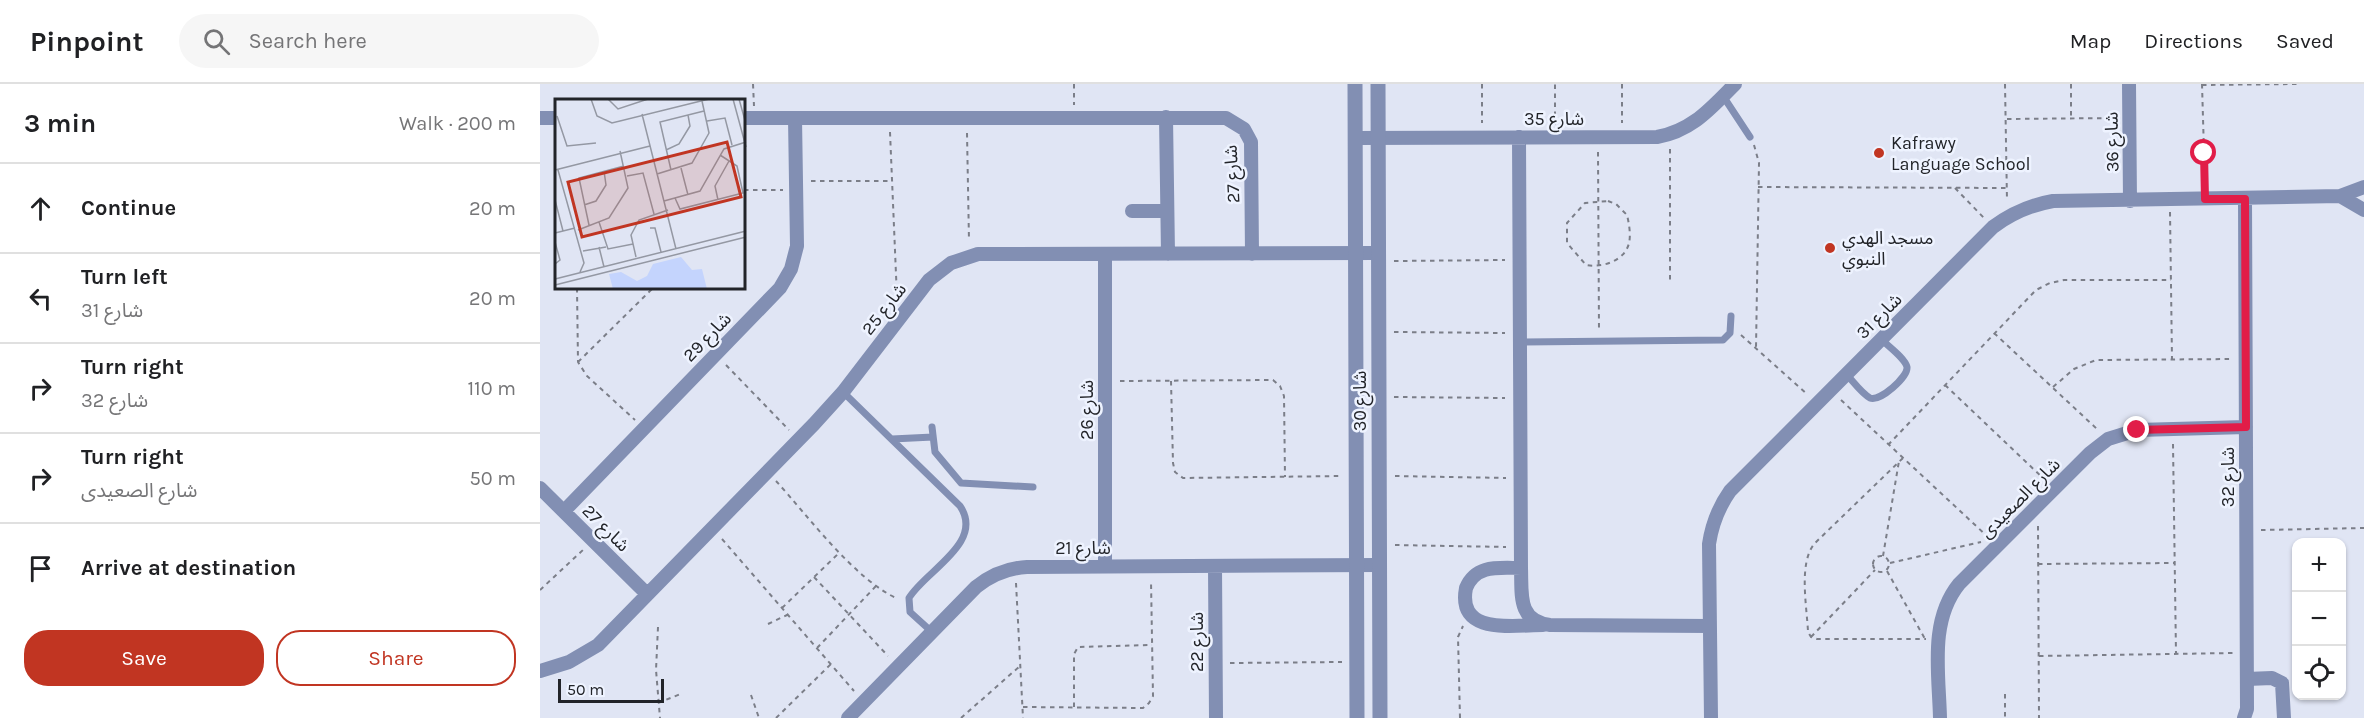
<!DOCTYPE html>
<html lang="en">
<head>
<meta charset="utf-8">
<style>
	body { margin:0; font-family:Karla,"Noto Sans Arabic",sans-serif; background:#f6f6f6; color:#202124 }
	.controls { position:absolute; right:18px; bottom:18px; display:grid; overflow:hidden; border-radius:12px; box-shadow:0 2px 4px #0004 }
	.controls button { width:54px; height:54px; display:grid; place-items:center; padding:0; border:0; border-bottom:2px solid #e0e0e0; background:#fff; color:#202124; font:30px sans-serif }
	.scale { position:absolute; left:18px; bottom:15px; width:106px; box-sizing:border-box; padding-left:6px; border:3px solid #222429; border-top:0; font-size:16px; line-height:21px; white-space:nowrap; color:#222429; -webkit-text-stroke:4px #eef3ff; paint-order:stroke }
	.stop { position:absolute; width:18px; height:18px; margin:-14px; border:4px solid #e11d48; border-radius:50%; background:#fff }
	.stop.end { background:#e11d48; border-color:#fff; box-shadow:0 2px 6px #0008 }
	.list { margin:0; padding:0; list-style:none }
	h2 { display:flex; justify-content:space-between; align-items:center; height:78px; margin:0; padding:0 24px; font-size:26px }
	h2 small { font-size:20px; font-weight:400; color:#757577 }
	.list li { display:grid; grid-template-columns:39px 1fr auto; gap:18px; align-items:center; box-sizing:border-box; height:90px; padding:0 24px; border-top:2px solid #e0e0e0 }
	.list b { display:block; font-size:22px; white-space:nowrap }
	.list p { margin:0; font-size:20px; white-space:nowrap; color:#757577 }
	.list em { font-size:20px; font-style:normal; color:#757577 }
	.actions { display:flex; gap:12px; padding:18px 24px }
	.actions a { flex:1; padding:14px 0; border:2px solid #c13522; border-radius:24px; text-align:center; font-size:21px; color:#c13522 }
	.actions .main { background:#c13522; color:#fff }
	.icon { flex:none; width:33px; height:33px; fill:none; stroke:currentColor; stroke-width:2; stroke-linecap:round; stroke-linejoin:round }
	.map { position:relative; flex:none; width:1824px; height:634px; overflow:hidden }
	header { display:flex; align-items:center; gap:36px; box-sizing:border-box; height:84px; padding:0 30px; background:#fff; border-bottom:2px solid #e0e0e0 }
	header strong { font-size:28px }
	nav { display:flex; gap:33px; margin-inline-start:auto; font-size:21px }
	.search { width:420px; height:54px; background:#f6f6f6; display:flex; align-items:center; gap:15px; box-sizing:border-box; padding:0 21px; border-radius:33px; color:#757577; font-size:22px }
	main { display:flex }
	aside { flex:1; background:#fff }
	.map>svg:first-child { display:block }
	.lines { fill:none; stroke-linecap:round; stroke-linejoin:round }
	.path { stroke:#7b7e88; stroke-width:2; stroke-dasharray:4.5 4.5; stroke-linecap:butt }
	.service { stroke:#828fb3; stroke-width:7 }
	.minor { stroke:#828fb3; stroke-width:14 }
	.tertiary { stroke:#828fb3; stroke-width:15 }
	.route { stroke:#e11d48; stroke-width:8 }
	.poi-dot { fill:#c13522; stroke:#eef3ff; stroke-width:2 }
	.labels { text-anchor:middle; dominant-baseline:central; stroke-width:5; stroke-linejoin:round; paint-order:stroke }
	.street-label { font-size:18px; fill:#222429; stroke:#eef3ff }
	.poi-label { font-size:18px; fill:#222429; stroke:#eef3ff; text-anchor:start }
	.inset-road { fill:none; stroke:#9498a3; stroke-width:1.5 }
	.view { fill:#c13522; fill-opacity:0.15; stroke:#c13522; stroke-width:3 }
	.inset-edge { fill:none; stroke:#222429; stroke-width:3 }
</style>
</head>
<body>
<header>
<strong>Pinpoint</strong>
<div class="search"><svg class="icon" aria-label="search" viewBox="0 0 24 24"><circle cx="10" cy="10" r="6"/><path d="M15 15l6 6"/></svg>Search here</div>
<nav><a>Map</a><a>Directions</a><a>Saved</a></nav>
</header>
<main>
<aside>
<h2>3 min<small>Walk · 200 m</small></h2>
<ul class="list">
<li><svg class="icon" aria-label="ahead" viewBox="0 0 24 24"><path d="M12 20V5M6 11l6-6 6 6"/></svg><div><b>Continue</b></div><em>20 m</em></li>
<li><svg class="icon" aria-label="left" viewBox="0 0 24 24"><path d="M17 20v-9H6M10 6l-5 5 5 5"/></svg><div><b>Turn left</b><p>شارع 31</p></div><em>20 m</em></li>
<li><svg class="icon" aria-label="right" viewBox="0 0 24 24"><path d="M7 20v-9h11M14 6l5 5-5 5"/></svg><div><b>Turn right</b><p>شارع 32</p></div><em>110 m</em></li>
<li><svg class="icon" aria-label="right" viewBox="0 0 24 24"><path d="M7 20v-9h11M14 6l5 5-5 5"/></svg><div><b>Turn right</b><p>شارع الصعيدى</p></div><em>50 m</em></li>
<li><svg class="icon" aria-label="arrive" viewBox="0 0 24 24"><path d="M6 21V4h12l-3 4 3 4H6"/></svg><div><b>Arrive at destination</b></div></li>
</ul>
<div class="actions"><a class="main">Save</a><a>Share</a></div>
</aside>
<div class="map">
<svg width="1824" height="634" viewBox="0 0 1824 634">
	<rect width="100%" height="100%" fill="#e0e5f4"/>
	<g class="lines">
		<path class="path" d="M213,0l1,22
			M534,0v21
			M942,0v39
			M1082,0v39
			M1465,0l2,117
			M1531,0v34
			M1662,0l3,102
			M1662,1l95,-1
			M1467,35l108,-1
			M1015,41v-41
			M350,48l7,166
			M427,49l2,108
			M1214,61l5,18 -3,185
			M1130,65v132
			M1058,68l1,180
			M271,97h81
			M1218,103l248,1
			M1415,104l29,30
			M204,106h39
			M1068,117l8,3 11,11c2,8 4,20 2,28 -4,18 -27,25 -43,22l-19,-22v-20l18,-20z
			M1630,128l2,147
			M854,177l111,-1
			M37,204l1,74 9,14 48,44
			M854,248l111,1
			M1454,249l103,96
			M1201,251l67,60
			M38,278l75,-74
			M186,281l63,65
			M580,297l153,-1 7,6 4,10 1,81
			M631,297l2,82 2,9 8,6 159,-2
			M1405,301l100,95
			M1513,303l21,-18 22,-9 137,-1
			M854,313l111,1
			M1301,316l147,137
			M1633,360l3,210
			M1348,361l148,-155 14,-7 14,-3h107
			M1363,374l-88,85c-17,19 -8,64 -7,89l3,5 6,2h109
			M855,392l111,2
			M236,397c33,36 78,98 122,118
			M1498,442l1,192
			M1721,446l103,-2
			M182,455l132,152
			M855,461l111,2
			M1333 480a8 8 0 1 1 16 0a8 8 0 1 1-16 0Z
			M1343,472l16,-95
			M1350,479l91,-21
			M1498,480l137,-1
			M1347,487l38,68
			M274,493l74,79
			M476,499l7,135
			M0,506l44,-41
			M242,524l58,-56
			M228,540l19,-9
			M118,543l-2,43 4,48
			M1271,553l64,-67
			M277,564l59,-62
			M1499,572l195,-3
			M690,579l112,-1
			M1465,610v24
			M211,611l8,23
			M118,619l25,-10
			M483,623l120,1 6,-5 4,-7 -2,-115
			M534,623v-53l4,-7 74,-2
			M236,634l55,-54
			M421,634l59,-52
			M920,634l-2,-81 5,-11"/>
		<path class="service" d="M1183,12l27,41
			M980,258l203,-2 7,-7 1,-17
			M1306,290c7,7 15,19 24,24 10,4 38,-21 37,-31 -2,-9 -19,-21 -26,-28
			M303,308l117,114c25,37 -35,65 -51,92l1,14 22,20
			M392,343l3,25 26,31 72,4
			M352,355l41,-2"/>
		<path class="minor" d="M1589,0l1,117
			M626,33l2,137
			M0,34h16
			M204,34h482l18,11 7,13 1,112
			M979,53l2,431c1,26 -4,53 29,57l160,1
			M815,54l302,-1c35,-6 54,-29 78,-53
			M1800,112l24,14
			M592,127h35
			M565,170v312
			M0,404l107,106
			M24,427l216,-223 11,-19 6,-23 -2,-128
			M675,482l1,152
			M981,484c-22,0 -45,-4 -55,20 -9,48 48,37 77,37
			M0,587l29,-9 29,-17 216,-221 29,-32 86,-112 22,-17 27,-9 401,-1
			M1707,595l25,-1 10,5 2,35
			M308,634l128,-131c15,-12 31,-19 51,-20l352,-2
			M1171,634l-2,-174c3,-20 9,-36 21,-53l263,-264c19,-14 37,-22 60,-26l287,-5 24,-9
			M1400,634c-1,-45 -11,-97 19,-134l131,-131 18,-14 29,-9 109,-3
			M1704,634l3,-9 -2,-510"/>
		<path class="tertiary" d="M815,0l2,634
			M838,0l2,634"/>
	</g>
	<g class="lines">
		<path class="route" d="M1597,346l109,-3 -1,-228h-40l-1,-46"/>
	</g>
	<g class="poi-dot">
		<circle cx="1339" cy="69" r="6"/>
		<circle cx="1290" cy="164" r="6"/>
	</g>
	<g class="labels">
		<g class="street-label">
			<text x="1014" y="35">شارع 35</text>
			<text transform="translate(1572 58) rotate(-91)">شارع 36</text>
			<text transform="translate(692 90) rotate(-93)">شارع 27</text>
			<text transform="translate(344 225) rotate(-52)">شارع 25</text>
			<text transform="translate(1339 232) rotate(-45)">شارع 31</text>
			<text transform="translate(167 253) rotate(-46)">شارع 29</text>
			<text transform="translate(820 317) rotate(-90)">شارع 30</text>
			<text transform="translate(547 326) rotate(-90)">شارع 26</text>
			<text transform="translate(1688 393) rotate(-90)">شارع 32</text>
			<text transform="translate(1480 414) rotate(-45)">شارع الصعيدى</text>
			<text transform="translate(66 444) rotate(45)">شارع 27</text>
			<text x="543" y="464">شارع 21</text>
			<text transform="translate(657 558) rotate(-90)">شارع 22</text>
		</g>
		<g class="poi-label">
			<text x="1351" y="59">Kafrawy<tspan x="1351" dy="21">Language School</tspan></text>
			<text x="1302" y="154">مسجد الهدي<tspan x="1302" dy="21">النبوي</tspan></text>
		</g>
	</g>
	<g transform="translate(15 15)">
		<rect width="190" height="190" fill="#e0e5f4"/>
		<path d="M126,158l11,13 10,-1 5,20h-94l-4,-15 12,-2 16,9 10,-5 6,-12z" fill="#c4d4fd"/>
		<path class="inset-road" d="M36,0l6,17 15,7 97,-24M53,0l10,10 30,-10M178,0l13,48M184,0l7,25M87,15l34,135M2,17l10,30 29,-3M152,22l18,-3 7,27M111,51l13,-6 11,-18 -2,-11M126,69l7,27M0,71l95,-24M3,71l26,93 -4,9M116,71l-11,-48 44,-11M102,75l35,-11 17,-30 -7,-32M72,77l16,-3 11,41M120,99l5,11 63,-16 -6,-27 -17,-11M0,101l8,31M163,101l-3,-14 14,-25M109,102l36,-10 24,-42 22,-7M29,106l12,-4 10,-16 -2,-14M44,123l9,27 25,-5M34,126l-10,-47 45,-12M95,129h5l6,24M23,131l31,-12 19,-30 -8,-37M0,134l20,-5M0,143l5,18 -5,4M44,148l5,20M28,152l23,-4M81,158l-5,-22 8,-15 29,-10M0,180l191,-48M0,186l191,-48"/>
		<path class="view" d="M172,43l14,55 -159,40 -14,-55z"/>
		<rect width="190" height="190" class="inset-edge"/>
	</g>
</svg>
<div class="controls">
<button>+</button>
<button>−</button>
<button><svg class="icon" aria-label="locate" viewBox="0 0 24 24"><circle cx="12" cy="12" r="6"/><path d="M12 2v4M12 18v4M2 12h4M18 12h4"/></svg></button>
</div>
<div class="scale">50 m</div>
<div class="stop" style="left:1664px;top:69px"></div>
<div class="stop end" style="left:1597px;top:346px"></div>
</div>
</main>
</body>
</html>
